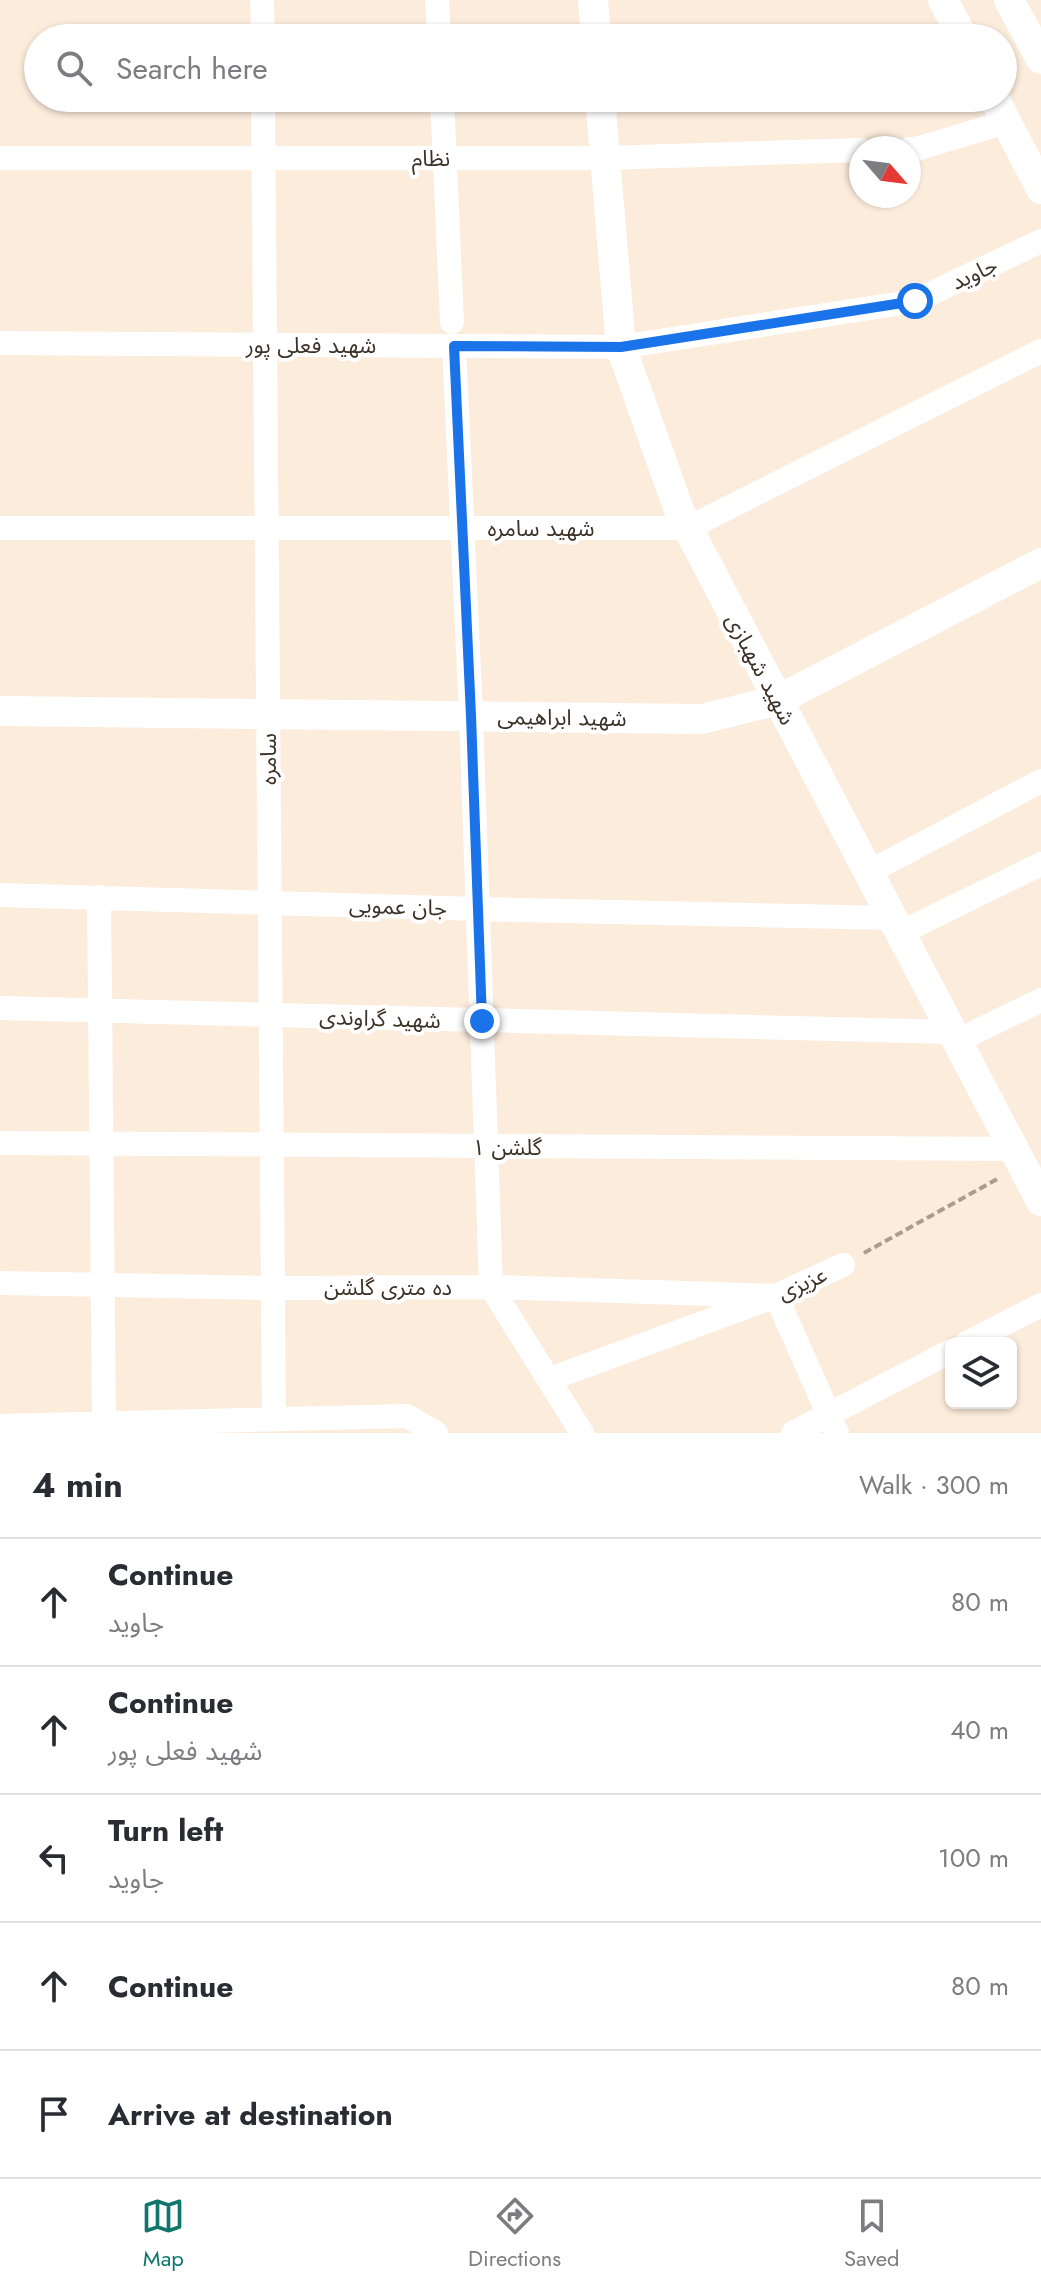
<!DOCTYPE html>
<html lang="en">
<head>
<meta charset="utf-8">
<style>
	body { margin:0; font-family:Jost,"Noto Sans Arabic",sans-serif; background:#f2f2f3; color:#2b2b33 }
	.controls { position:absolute; right:24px; bottom:24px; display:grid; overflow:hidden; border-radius:12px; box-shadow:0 2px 6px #0004 }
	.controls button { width:72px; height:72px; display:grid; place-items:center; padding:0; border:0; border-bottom:2px solid #e1e1e2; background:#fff; color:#2b2b33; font:40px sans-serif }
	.compass { position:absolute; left:849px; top:136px; width:72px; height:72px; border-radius:50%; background:#fff; box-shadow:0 2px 6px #0004; rotate:118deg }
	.stop { position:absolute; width:24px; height:24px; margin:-18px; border:6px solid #1a73e8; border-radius:50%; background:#fff }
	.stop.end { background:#1a73e8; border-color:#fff; box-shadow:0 2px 8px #0008 }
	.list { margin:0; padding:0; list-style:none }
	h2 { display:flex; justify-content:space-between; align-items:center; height:104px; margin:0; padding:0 32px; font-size:34px }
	h2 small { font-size:26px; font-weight:400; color:#7c7c81 }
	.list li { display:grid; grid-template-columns:52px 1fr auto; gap:24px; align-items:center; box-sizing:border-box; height:128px; padding:0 32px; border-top:2px solid #e1e1e2 }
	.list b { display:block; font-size:30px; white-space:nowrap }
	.list p { margin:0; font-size:26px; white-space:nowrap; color:#7c7c81 }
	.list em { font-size:26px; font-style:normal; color:#7c7c81 }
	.icon { flex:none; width:44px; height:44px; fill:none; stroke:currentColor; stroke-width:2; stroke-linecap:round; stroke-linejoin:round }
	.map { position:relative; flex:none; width:1041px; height:1433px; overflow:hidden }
	.search { position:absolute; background:#fff; box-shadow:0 2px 6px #0004; left:24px; right:24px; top:24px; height:88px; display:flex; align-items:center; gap:20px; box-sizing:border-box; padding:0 28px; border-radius:44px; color:#7c7c81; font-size:30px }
	.sheet { height:744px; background:#fff }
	nav { display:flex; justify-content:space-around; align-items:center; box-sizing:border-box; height:112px; border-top:2px solid #e1e1e2; background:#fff; font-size:22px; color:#7c7c81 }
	nav a { display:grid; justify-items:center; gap:4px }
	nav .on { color:#0f766e }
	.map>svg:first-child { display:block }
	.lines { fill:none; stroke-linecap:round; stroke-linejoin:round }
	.path { stroke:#aa9c8f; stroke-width:4; stroke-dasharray:8 4; stroke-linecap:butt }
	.minor { stroke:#fff; stroke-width:24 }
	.tertiary { stroke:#fff; stroke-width:30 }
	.route { stroke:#1a73e8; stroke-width:10 }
	.labels { text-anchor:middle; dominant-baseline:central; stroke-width:8; stroke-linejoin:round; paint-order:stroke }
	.street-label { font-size:22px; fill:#3b3126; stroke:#fff }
</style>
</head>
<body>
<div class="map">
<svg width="1041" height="1433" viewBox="0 0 1041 1433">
	<rect width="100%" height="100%" fill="#fcecdc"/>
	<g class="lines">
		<path class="path" d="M864,1253l135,-75"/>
		<path class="minor" d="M262,0l1,38
			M437,0l2,38
			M263,98l11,1321
			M442,98l10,224
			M909,149h7l90,-27
			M0,158h605l256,-8
			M0,343l621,4 294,-46 126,-60
			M454,346l17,370 20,571 91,146
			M0,528h688l353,-177
			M869,872l172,-91
			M0,895l478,14 414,9
			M99,897l5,526
			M900,933l141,-69
			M0,1008l952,24
			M957,1041l84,-41
			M0,1143l1014,6
			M0,1283l273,5 218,-1 285,9 61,137
			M967,1343l74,-38
			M550,1379l226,-83 67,-31
			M0,1426l407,-10 29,17
			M793,1433l158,-82"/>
		<path class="tertiary" d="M593,0l3,38
			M943,0l20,38
			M1009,0l32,59
			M600,98l21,249 59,166 361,688
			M994,98l47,91
			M0,711l702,8 76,-19 263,-137"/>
	</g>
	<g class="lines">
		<path class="route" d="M482,1021l-11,-305 -17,-370 167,1 294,-46"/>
	</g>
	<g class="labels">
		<g class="street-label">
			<text x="431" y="158">نظام</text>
			<text transform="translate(974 273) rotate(-25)">جاوید</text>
			<text x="311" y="345">شهید فعلی پور</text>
			<text x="541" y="528">شهید سامره</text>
			<text transform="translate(761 669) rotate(62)">شهید شهبازی</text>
			<text transform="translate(562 717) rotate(1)">شهید ابراهیمی</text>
			<text transform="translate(268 759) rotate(-90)">سامره</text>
			<text transform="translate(398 906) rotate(2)">جان عمویی</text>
			<text transform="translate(380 1018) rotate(2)">شهید گراوندی</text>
			<text x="507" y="1147">گلشن ۱</text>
			<text transform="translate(802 1283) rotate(-24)">عزیزی</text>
			<text x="388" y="1287">ده متری گلشن</text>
		</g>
	</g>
</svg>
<div class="controls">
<button><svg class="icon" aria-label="layers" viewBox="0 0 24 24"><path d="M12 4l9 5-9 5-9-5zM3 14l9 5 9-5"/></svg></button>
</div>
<svg class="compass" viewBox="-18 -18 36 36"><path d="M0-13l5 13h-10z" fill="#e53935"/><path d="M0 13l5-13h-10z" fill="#7c7c81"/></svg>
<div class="stop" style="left:915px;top:301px"></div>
<div class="stop end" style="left:482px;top:1021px"></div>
<div class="search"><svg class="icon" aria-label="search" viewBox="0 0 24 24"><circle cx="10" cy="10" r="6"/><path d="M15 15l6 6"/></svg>Search here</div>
</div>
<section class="sheet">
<h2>4 min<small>Walk · 300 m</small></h2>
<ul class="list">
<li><svg class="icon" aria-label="ahead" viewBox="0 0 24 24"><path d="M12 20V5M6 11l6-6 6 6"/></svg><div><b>Continue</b><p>جاوید</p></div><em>80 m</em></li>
<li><svg class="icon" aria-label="ahead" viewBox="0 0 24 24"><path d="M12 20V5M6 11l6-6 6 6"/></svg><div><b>Continue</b><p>شهید فعلی پور</p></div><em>40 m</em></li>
<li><svg class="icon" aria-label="left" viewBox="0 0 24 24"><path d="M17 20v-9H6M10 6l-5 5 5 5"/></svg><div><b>Turn left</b><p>جاوید</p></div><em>100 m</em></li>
<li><svg class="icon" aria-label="ahead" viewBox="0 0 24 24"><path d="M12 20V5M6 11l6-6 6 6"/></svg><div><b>Continue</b></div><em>80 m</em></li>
<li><svg class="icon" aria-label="arrive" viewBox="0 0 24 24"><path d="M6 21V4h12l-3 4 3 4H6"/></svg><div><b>Arrive at destination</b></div></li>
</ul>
</section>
<nav>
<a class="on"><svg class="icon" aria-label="map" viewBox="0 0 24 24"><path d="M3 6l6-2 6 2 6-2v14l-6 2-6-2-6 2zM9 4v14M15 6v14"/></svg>Map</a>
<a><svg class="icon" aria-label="directions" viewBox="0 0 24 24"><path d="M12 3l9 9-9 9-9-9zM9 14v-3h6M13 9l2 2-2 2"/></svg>Directions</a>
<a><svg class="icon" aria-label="saved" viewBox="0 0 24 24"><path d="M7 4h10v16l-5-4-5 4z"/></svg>Saved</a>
</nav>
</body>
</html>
